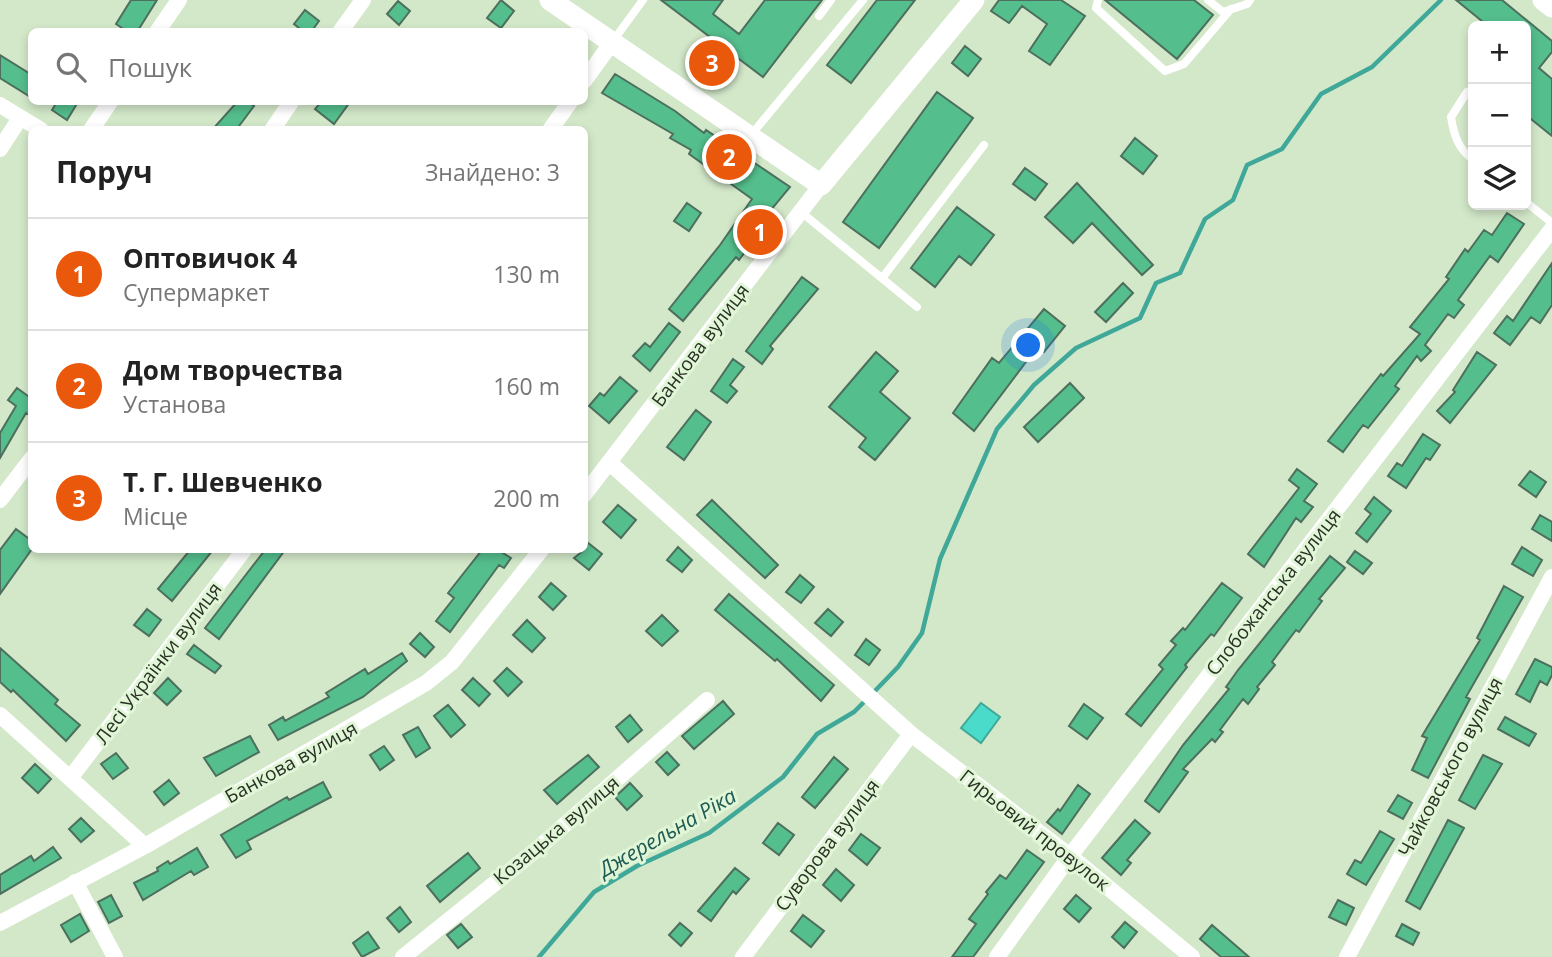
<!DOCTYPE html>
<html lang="uk">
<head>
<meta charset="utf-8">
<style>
	body { margin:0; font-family:"Open Sans",sans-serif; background:#f6f6f6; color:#222 }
	.controls { position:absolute; right:21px; top:21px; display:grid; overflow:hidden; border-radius:10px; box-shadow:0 4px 10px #0003 }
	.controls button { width:63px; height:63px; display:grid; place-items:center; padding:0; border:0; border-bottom:2px solid #e0e0e0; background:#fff; color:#222; font:35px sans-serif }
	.you { position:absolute; left:1029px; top:346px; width:24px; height:24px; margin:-18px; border:5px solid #fff; border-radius:50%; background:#1a73e8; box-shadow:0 0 0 10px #1a73e833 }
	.badge { display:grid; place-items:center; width:46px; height:46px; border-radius:50%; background:#ea580c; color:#fff; font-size:23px; font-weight:700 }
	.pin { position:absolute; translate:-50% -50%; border:4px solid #fff; box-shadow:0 2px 7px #0006 }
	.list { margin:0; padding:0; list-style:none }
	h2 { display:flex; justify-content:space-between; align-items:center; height:91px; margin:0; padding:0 28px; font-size:30px }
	h2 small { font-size:23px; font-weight:400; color:#767676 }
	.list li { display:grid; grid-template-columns:46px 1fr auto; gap:21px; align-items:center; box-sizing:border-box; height:112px; padding:0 28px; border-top:2px solid #e0e0e0 }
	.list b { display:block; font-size:26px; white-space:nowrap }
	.list p { margin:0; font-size:23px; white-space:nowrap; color:#767676 }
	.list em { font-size:23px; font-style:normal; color:#767676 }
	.icon { flex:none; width:38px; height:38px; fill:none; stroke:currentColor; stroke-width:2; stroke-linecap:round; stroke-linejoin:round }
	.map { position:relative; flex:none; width:1552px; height:957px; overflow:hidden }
	.search { position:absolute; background:#fff; box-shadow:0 4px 10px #0003; left:28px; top:28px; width:560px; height:77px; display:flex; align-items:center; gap:18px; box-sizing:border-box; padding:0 24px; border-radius:10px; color:#767676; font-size:26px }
	.panel { position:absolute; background:#fff; box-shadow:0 4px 10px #0003; left:28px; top:126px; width:560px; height:427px; border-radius:10px }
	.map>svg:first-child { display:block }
	.water { fill:#4adbcb; stroke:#40a899; stroke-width:2 }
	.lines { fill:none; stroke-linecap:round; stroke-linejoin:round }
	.stream { stroke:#40a899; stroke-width:4.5 }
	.building { fill:#54be8c; stroke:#4d6f5d; stroke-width:2 }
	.lane { stroke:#fff; stroke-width:8 }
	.street { stroke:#fff; stroke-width:16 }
	.secondary { stroke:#fff; stroke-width:21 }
	.labels { text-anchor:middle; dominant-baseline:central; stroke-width:6; stroke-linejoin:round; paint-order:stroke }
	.street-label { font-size:19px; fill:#293125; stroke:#e0f6d6 }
	.water-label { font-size:21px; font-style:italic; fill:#205b54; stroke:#e0f6d6 }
</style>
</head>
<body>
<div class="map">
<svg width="1552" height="957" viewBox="0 0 1552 957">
	<rect width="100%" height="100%" fill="#d3e8c9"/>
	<path class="water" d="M981,703l19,14 -19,26 -20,-15z"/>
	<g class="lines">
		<path class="stream" d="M872,694l26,-27 24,-34 18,-74 57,-130 37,-44 42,-37 64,-30 16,-35 24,-10 25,-54 28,-19 14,-35 35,-16 39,-55 51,-27 69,-67
			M539,957l55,-65 43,-26 72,-33 74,-56 34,-43 37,-22 12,-12"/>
	</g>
	<path class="building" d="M131,0h26l-20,32h-9l-12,-8z
		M501,0l13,11 -13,17 -14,-10z
		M661,0h62l-10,14 26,20 26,-34h57l-59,77z
		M877,0h38l-64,83 -24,-18z
		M999,0h62l24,16 -35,49 -21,-14 18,-27 -25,-18 -13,17 -18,-12z
		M1105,0h89l19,15 -36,44z
		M1456,0h46l50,41v11l-13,16 13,11v57l-26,-21v-89h-38z
		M398,1l12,10 -11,14 -12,-11z
		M305,10l14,11 -8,11h-7l-10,-8z
		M965,46l16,13 -13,17 -16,-13z
		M0,55l32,20v23l-32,-20z
		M615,74l60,37 29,22 2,-3 84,57 -29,35 4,3 -26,35 -3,-3 -53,64 -14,-12 51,-64 32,-46 -63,-45 2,-4 -21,-12 3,-4 -71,-41z
		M937,92l36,26 -94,130 -36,-26z
		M57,102h21l-11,18 -15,-10z
		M237,102h11l6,4 -18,24h-24z
		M321,102h29l-16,22 -19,-15z
		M1135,138l22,18 -14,18 -22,-18z
		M1025,168l22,16 -12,16 -22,-16z
		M1077,183l76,82 -11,10 -50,-52 -19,20 -28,-26z
		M687,203l14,10 -12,18 -15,-10z
		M957,207l37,28 -23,30 -12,-9 -24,31 -24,-19z
		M1507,213l17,11 -26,38 -8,-6 -32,44 6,5 -10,13 -6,-4 -23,31 6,6 -10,10 -4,-5 -22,30 4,3 -31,39 -5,-3 -20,27 -15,-11 53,-67 2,2 37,-42 -10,-7 39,-48 -3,-2 19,-28 3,3 16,-22 8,5z
		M1552,263v42l-12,18 -9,-6 -21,28 -16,-12 13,-17 6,5z
		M802,277l16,12 -48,57 3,3 -11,15 -16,-13z
		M1123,283l10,10 -27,29 -11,-10z
		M1044,309l21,17 -21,26 -5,-4 -13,14 -52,69 -21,-18 39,-55 7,5z
		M669,323l11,9 -30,39 -17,-15 12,-13 5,4z
		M876,352l22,19 -18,21 30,26 -35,42 -16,-13 7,-9 -37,-31z
		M1477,352l19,13 -46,58 -13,-12 18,-19 -2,-2z
		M733,359l11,8 -14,18 7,6 -10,12 -16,-12z
		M620,377l17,14 -28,32 -20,-17 11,-13 4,3z
		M1070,383l14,15 -46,44 -14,-15z
		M17,388l15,11v18l-6,-4 -26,45v-25l16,-27 -8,-6z
		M696,410l15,12 -27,38 -17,-13z
		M1423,434l17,11 -10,15 -4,-2 -20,30 -18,-12 9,-13 5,3z
		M1297,469l20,15 -13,17 9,6 -12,15 -5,-4 -32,49 -16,-13 51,-66 -10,-8z
		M1530,471l16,11 -10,15 -17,-12z
		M1374,497l17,14 -24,31 -11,-9 15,-19 -6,-5z
		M712,500l66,65 -13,13 -68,-63z
		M618,505l18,15 -15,18 -18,-16z
		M1540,515l12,7v19l-20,-12z
		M16,529l16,12v8l-32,45v-44z
		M587,542l15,12 -13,16 -15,-12 10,-8z
		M678,547l14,13 -10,12 -15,-12z
		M1522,547l20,13 -9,16 -21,-12z
		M190,550h23l-41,51 -14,-12z
		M265,550h20l-66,89 -14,-11z
		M482,550h16l13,8 -7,10 -5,-3 -49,67 -14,-11 18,-23 -6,-5z
		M1355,551l17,12 -9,11 -16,-12z
		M1330,556l15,12 -26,31 3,2 -23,31 -3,-2 -24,32 3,3 -18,22 2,2 -11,15 -5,-5 -23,31 3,2 -8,10 -3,-3 -29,30 5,3 -29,40 -14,-11 38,-56 46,-56 -3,-2 12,-17z
		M800,575l14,12 -13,16 -15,-11z
		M551,583l15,13 -13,14 -14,-13z
		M1222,583l20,15 -28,38 -3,-2 -26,31 2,2 -46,59 -15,-12 37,-45 -4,-4 17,-20 -5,-4 12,-13 2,2z
		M1504,586l19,11 -57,100 4,2 -42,79 -16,-8 15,-32 -5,-2 58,-96 -3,-2z
		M729,594l105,91 -13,16 -44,-42 -2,2 -60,-51z
		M147,609l14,11 -12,16 -15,-11z
		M828,609l15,13 -12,14 -16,-13z
		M662,615l16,16 -16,15 -16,-15z
		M527,620l18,18 -13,14 -19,-17z
		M420,633l14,14 -9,10 -15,-13z
		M866,639l14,11 -11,15 -14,-10z
		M194,645l27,21 -6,7 -28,-19z
		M0,648l58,52 -3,4 25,21 -14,16 -53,-51 -2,2 -11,-10z
		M402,653l5,8 -44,36 -85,43 -9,-15 14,-8 2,4 44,-24 -3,-4 39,-24 3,5z
		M1535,659l17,8v8l-5,10 -7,-4 -10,21 -14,-8z
		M507,668l15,14 -14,14 -14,-15z
		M168,678l13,13 -14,14 -13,-12z
		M473,678l17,16 -11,12 -17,-16z
		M723,701l11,13 -40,35 -12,-13z
		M1084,704l19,14 -16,21 -18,-13z
		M448,705l17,20 -14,12 -17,-21z
		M630,715l12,15 -14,12 -12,-15z
		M1505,717l31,17 -7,12 -31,-17z
		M418,727l12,21 -14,9 -13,-22z
		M250,736l9,16 -43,24 -12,-18z
		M384,746l10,14 -14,10 -10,-15z
		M667,752l12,13 -11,10 -12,-13z
		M116,753l12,15 -15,11 -12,-15z
		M588,755l11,12 -42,37 -13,-14z
		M1483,755l19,9 -27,45 -16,-9z
		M834,757l14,12 -33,39 -13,-11z
		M35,764l16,15 -13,14 -16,-15z
		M169,780l10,13 -15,12 -10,-13z
		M323,782l8,15 -84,44 4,8 -15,9 -15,-23 66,-38 2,3z
		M630,783l12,13 -15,14 -12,-13z
		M1078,785l12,9 -28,40 -15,-12 11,-13 2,2z
		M1398,795l14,8 -9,16 -15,-8z
		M81,818l13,13 -13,11 -12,-13z
		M1135,820l15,13 -23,27 4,3 -10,12 -19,-17z
		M1448,820l16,8 -44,81 -14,-8z
		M778,823l16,12 -15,20 -16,-12z
		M1380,831l14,8 -28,46 -19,-11 8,-14 6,3z
		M861,834l19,14 -13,17 -18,-15z
		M53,847l8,11 -61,36v-19l31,-19 3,5z
		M197,848l11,19 -14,8 -3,-4 -48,29 -9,-17 24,-12 -1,-3 11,-7 2,3z
		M1027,850l17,12 -71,95h-21l24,-33 -7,-5 19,-25 -2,-2 14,-17 6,4z
		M468,853l12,15 -40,34 -13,-16z
		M735,868l14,11 -13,15 -3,-3 -22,30 -13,-10z
		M836,869l18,16 -13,16 -18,-16z
		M111,895l11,21 -13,7 -11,-21z
		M1076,895l15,13 -12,14 -15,-13z
		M1338,900l16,8 -8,17 -17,-8z
		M400,907l11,15 -12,10 -12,-14z
		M80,914l9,17 -18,11 -10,-17z
		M803,915l21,16 -13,16 -20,-16z
		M1125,922l12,10 -13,16 -12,-11z
		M680,923l12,10 -11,13 -12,-11z
		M461,924l11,13 -14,11 -11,-13z
		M1402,924l17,9 -6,12 -17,-9z
		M1212,925l37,32h-28l-21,-18z
		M368,932l11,16 -17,9 -9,-14z"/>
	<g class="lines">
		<path class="lane" d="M1098,0l-2,8 69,63 19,-7 47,-55
			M1208,0l15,12 24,-8 3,-4
			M819,16l12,-16
			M613,41l30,-41
			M1467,92l-16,25c3,19 7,31 22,43
			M751,135l112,-135
			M1526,202l26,21
			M801,212l116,95
			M883,277l101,-132"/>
		<path class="street" d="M157,32l22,-32
			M340,32l23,-32
			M584,81l29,-40
			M0,105l41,25
			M91,130l19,-28
			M272,130l19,-28
			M550,130l20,-28
			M0,149l20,-31
			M610,463l301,271 159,122 122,101
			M584,495l237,-310
			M0,500l32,-42
			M0,715l145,131
			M71,777l173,-227
			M75,882l40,75
			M0,923l145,-77 281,-163 26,-21 89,-112
			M403,957l133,-107 171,-150
			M743,957l168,-223
			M997,957l73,-101 482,-627
			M1347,957l205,-380"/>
		<path class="secondary" d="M550,0l271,185 153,-185
			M1543,0l9,7"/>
	</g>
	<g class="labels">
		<g class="street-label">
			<text transform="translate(700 345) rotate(-53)">Банкова вулиця</text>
			<text transform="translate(1273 592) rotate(-52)">Слобожанська вулиця</text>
			<text transform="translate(158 663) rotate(-53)">Лесі Українки вулиця</text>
			<text transform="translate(291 762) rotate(-29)">Банкова вулиця</text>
			<text transform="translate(1450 767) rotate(-62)">Чайковського вулиця</text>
			<text transform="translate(556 830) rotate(-40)">Козацька вулиця</text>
			<text transform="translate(1035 830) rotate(38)">Гирьовий провулок</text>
			<text transform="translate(827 845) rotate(-53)">Суворова вулиця</text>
		</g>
		<g class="water-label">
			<text transform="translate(667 832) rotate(-30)">Джерельна Ріка</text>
		</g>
	</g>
</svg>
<div class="controls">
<button>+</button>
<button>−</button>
<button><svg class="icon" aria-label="layers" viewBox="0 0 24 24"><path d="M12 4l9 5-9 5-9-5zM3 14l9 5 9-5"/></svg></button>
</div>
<div class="you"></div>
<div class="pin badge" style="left:760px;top:232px">1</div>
<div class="pin badge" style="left:729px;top:157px">2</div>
<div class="pin badge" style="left:712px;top:63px">3</div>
<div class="search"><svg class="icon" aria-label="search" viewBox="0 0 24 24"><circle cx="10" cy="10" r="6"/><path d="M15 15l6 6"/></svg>Пошук</div>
<section class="panel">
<h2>Поруч<small>Знайдено: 3</small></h2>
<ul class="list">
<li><span class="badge">1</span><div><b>Оптовичок 4</b><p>Супермаркет</p></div><em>130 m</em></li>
<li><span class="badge">2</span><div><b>Дом творчества</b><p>Установа</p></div><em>160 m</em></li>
<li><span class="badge">3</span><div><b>Т. Г. Шевченко</b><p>Місце</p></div><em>200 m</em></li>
</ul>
</section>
</div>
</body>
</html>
